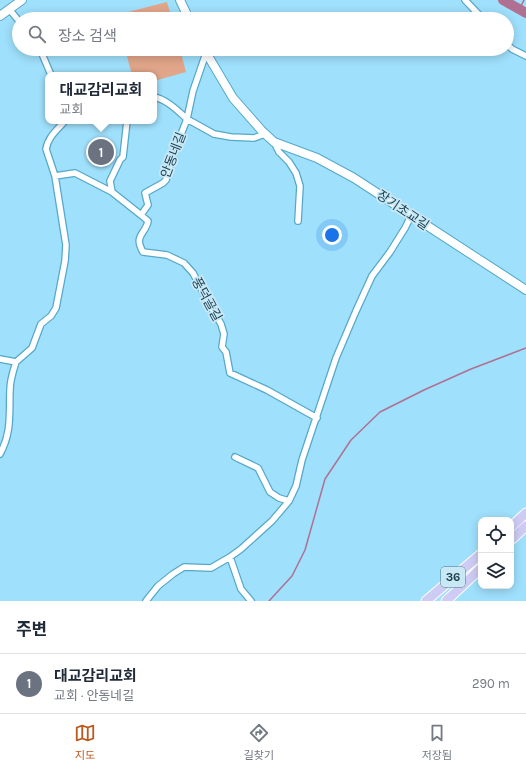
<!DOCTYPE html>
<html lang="ko">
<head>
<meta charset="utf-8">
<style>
	body { margin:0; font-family:Karla,"Noto Sans KR",sans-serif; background:#f2f2f3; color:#1f2937 }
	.controls { position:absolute; right:12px; bottom:12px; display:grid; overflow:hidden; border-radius:8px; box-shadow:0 2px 10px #0003 }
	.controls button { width:36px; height:36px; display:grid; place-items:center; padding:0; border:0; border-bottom:1px solid #e0e1e3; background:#fff; color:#1f2937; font:20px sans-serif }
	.you { position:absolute; left:332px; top:235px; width:14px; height:14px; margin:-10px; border:3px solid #fff; border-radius:50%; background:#1a73e8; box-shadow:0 0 0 6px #1a73e833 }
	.badge { display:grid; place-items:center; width:26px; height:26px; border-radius:50%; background:#bb591f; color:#fff; font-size:13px; font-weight:700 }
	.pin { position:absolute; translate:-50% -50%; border:2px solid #fff; box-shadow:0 1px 4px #0006 }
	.popup { position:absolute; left:45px; top:72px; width:112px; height:52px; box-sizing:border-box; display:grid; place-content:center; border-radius:8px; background:#fff; filter:drop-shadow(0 1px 3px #0005); font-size:13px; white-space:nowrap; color:#747a83 }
	.popup b { font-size:15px; color:#1f2937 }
	.popup::after { content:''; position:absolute; left:50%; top:100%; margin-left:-8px; border:8px solid transparent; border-top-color:#fff }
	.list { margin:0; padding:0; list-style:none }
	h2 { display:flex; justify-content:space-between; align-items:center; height:52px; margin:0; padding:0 16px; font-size:17px }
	h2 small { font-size:13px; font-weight:400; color:#747a83 }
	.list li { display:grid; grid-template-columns:26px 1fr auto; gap:12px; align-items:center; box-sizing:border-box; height:60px; padding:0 16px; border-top:1px solid #e0e1e3 }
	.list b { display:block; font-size:15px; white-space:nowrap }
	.list p { margin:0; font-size:13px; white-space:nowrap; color:#747a83 }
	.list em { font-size:13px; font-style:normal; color:#747a83 }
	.icon { flex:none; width:22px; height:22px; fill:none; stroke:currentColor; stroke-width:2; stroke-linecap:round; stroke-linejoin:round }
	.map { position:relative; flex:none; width:526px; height:601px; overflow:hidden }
	.search { position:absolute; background:#fff; box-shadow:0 2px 10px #0003; left:12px; right:12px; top:12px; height:44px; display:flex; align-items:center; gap:10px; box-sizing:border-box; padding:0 14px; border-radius:22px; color:#747a83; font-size:15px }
	.sheet { height:112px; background:#fff }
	nav { display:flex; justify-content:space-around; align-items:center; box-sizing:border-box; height:56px; border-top:1px solid #e0e1e3; background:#fff; font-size:11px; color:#747a83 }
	nav a { display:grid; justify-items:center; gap:2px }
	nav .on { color:#bb591f }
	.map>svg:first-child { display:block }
	.green { fill:#e1a68a }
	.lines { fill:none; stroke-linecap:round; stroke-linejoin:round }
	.stream { stroke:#b07092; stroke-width:1.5 }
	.river { stroke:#b07092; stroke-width:10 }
	.minor-casing { stroke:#54a8ca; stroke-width:8 }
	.secondary-casing { stroke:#54a8ca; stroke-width:10 }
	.trunk-casing { stroke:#fff; stroke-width:11 }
	.minor { stroke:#fff; stroke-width:5.5 }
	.secondary { stroke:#fff; stroke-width:8 }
	.trunk { stroke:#ceccf4; stroke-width:9 }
	.labels { text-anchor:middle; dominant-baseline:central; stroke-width:3.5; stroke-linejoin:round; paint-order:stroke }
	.shield { fill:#c9e8f6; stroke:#4f7280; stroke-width:1 }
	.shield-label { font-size:12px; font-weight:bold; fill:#1b3f4d }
	.street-label { font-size:13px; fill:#1b3f4d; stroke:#c9e8f6 }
</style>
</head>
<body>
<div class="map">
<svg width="526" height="601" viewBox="0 0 526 601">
	<rect width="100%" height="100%" fill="#9fe0fc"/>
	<path class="green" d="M167,2l5,17h-55l-1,-4z
		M125,49h55l6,23 -32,9v-6h-22z"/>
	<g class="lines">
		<path class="stream" d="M519,10l5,-10
			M269,601l23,-25 13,-26 20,-71 26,-39 29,-28 44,-22 47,-21 55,-21"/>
		<path class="river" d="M503,0l23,13"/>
		<g class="minor-casing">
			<path id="minor" d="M465,0l18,19
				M9,9l10,12
				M507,44l5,5 14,7
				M40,49l11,26
				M154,97c12,2 24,14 33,22l6,-28 13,-38
				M65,121c-8,9 -17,16 -19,28l9,27 20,-3 37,19 -2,-11 10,-21 3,-3 4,-36
				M274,142l5,10 10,10 7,11 4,13 -2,35
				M112,192l29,23 7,-10 -3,-12 18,-10 3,-3 7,-25 14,-36 27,15 17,3 23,1 11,-4
				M141,215l7,6c-2,13 -15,14 -5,31l24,3 17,8 9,10 14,27 14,24 3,10 -2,13 4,5 4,21 37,17 50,28
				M0,359l16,3 16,-14 9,-24 10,-8 5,-8 9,-47 1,-16 -11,-69
				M0,454c12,-22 9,-40 10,-64 0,-10 3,-19 6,-28
				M235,457l23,11 12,24 9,6 10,3
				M230,557l11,32 10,12
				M146,601l12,-15 15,-12 11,-7 27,1 19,-11 11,-8 31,-28 17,-20 7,-15 6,-26 34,-102 20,-47 16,-35 18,-24 15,-24 6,-12"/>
		</g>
		<g class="secondary-casing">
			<path id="secondary" d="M180,0l9,19
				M0,16l22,-16
				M204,49l29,49 29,33 12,11 43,16 37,20 172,112"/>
		</g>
		<g class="trunk-casing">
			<path id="trunk" d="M511,527l15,-14
				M511,540l15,-14
				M426,601l55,-47
				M446,601l35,-33"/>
		</g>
		<use href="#minor" class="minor"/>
		<use href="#secondary" class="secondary"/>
		<use href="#trunk" class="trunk"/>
	</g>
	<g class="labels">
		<rect class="shield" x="441" y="567" width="24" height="20" rx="3"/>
		<g class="shield-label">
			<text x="453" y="577">36</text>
		</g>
		<g class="street-label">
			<text transform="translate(173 155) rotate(-69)">안동네길</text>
			<text transform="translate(403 210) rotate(34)">장기초교길</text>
			<text transform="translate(207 299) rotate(61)">풍덕골길</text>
		</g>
	</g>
</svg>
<div class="controls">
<button><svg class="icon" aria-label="locate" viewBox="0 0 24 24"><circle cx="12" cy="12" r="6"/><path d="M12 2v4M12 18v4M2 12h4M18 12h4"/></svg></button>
<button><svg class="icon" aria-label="layers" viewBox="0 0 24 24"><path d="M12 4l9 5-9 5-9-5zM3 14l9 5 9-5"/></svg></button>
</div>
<div class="you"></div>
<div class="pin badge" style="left:101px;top:152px;background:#6b7280">1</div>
<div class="popup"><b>대교감리교회</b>교회</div>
<div class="search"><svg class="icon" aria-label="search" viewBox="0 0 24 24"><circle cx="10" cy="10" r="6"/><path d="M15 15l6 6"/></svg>장소 검색</div>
</div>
<section class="sheet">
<h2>주변<small></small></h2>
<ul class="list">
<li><span class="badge" style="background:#6b7280">1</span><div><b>대교감리교회</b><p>교회 · 안동네길</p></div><em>290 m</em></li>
</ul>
</section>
<nav>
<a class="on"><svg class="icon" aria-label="map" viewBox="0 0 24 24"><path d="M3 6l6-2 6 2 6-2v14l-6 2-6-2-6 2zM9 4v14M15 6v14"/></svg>지도</a>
<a><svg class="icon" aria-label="directions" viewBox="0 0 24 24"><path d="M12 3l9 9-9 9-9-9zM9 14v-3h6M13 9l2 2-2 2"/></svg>길찾기</a>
<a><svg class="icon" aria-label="saved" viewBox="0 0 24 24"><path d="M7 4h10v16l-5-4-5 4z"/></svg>저장됨</a>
</nav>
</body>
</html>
